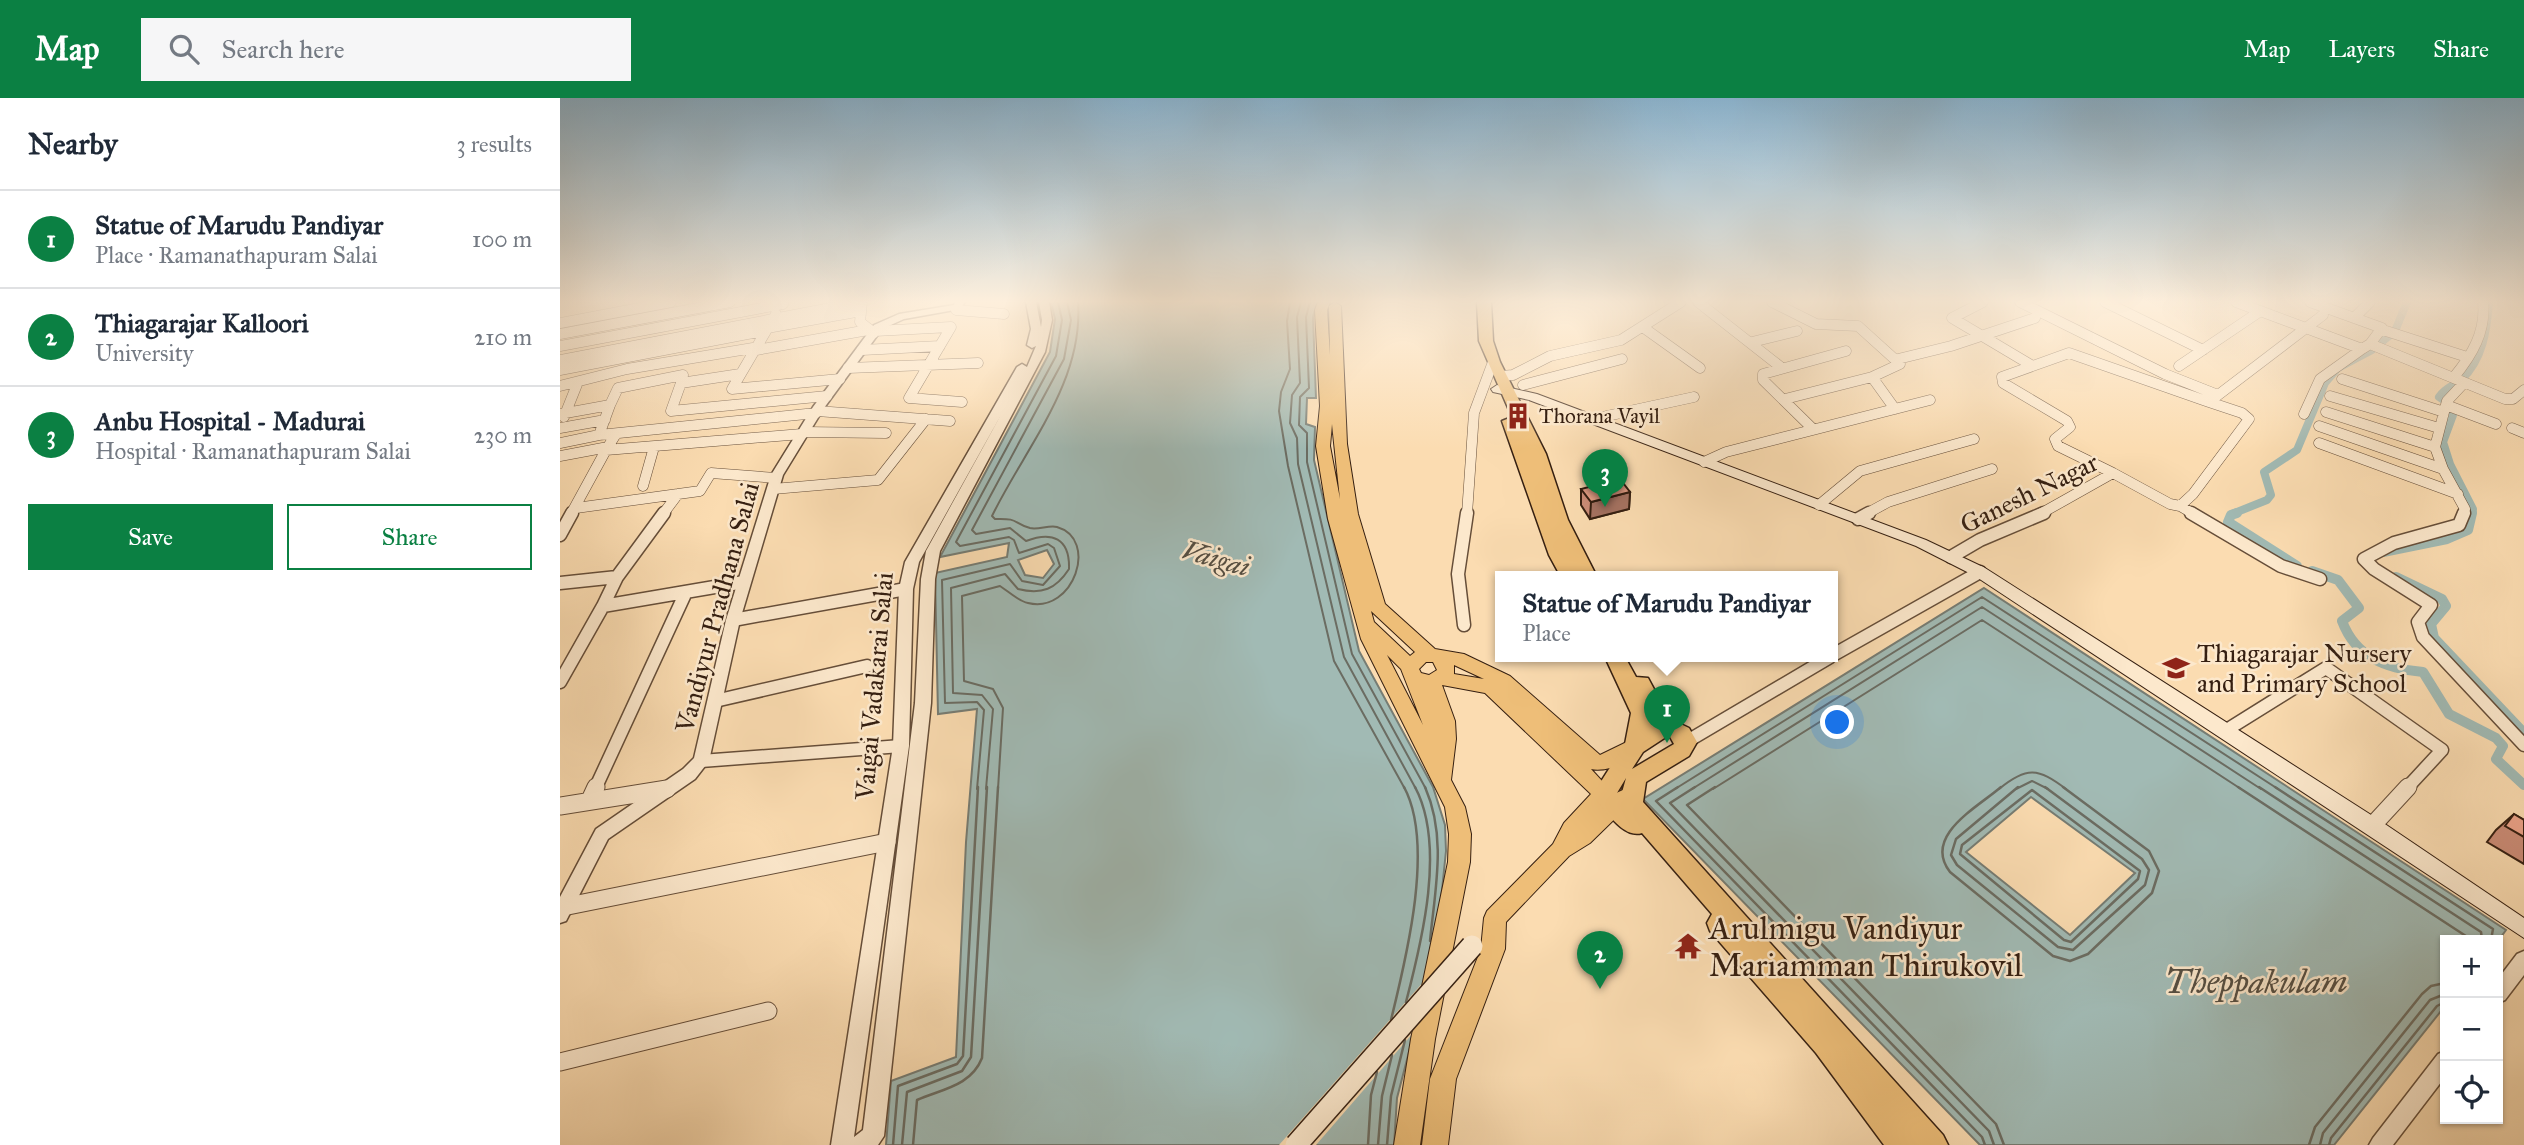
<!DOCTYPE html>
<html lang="en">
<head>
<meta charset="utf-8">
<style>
	body { margin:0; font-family:"IM FELL Great Primer",serif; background:#f6f6f7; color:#1f2937 }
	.controls { position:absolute; right:21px; bottom:21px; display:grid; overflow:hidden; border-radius:0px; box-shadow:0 2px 5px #0004 }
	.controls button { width:63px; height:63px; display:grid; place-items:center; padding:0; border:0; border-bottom:2px solid #e0e1e3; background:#fff; color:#1f2937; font:35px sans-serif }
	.you { position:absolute; left:1278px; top:625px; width:24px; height:24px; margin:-18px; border:5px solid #fff; border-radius:50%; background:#1a73e8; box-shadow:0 0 0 10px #1a73e833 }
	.badge { display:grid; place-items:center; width:46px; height:46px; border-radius:50%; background:#0b8043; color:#fff; font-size:23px; font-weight:700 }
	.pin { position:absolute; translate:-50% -58px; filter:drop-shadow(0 2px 4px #0008) }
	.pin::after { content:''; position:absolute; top:37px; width:24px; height:21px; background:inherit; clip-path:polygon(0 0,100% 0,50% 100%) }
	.popup { position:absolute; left:935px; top:473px; width:343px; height:91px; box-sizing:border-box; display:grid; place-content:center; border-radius:0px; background:#fff; filter:drop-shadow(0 2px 5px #0005); font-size:23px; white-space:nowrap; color:#747a83 }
	.popup b { font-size:26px; color:#1f2937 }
	.popup::after { content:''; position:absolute; left:50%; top:100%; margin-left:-14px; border:14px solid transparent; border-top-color:#fff }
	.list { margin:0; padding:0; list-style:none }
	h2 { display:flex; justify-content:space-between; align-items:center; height:91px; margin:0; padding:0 28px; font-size:30px }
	h2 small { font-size:23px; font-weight:400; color:#747a83 }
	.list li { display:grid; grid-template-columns:46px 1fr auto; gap:21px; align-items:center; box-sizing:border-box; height:98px; padding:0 28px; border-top:2px solid #e0e1e3 }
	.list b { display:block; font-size:26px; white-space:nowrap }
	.list p { margin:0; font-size:23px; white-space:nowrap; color:#747a83 }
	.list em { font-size:23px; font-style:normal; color:#747a83 }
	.actions { display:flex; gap:14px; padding:21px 28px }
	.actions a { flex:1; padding:16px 0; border:2px solid #0b8043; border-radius:0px; text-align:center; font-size:24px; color:#0b8043 }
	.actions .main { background:#0b8043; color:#fff }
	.icon { flex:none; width:38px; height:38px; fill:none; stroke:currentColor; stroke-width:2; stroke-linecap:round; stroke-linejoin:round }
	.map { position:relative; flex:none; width:1964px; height:1047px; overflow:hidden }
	header { display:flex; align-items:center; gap:42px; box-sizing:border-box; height:98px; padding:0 35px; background:#0b8043; color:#fff }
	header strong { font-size:33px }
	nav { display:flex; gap:38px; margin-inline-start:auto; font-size:24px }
	.search { width:490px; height:63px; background:#f6f6f7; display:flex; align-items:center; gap:18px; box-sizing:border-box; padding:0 24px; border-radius:0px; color:#747a83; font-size:26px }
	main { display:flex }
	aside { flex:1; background:#fff }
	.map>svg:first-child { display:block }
	.water { fill:#a1bab4; stroke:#767c73; stroke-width:2; fill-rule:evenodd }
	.pier { fill:#fbdcb1 }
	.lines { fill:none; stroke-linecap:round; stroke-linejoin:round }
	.shore-far1 { stroke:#6b6c62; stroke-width:2 }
	.shore { stroke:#6b6c62; stroke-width:2.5 }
	.canal-far1 { stroke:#a1bab4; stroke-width:8 }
	.canal { stroke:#a1bab4; stroke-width:10 }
	.minor-far2-casing { stroke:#664e39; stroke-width:11 }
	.minor-far1-casing { stroke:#664e39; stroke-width:15 }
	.minor-casing { stroke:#664e39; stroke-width:19 }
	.tertiary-casing { stroke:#664e39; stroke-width:3 }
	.secondary-casing { stroke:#351f11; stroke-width:2 }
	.primary-casing { stroke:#351f11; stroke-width:2 }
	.trunk-casing { stroke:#351f11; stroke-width:3 }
	.minor-far2 { stroke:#fce8cc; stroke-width:10 }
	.minor-far1 { stroke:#fce8cc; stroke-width:12 }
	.minor { stroke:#fce8cc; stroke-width:17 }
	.tertiary { fill:#fce8cc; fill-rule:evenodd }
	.secondary { fill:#fce8cc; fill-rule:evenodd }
	.primary { fill:#eebe78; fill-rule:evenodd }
	.trunk { fill:#eebe78; fill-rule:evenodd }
	.secondary-bridge-casing { stroke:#351f11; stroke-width:24; stroke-linecap:butt }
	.secondary-bridge { stroke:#fce8cc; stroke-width:21 }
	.wall { fill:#cb8c77; stroke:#351f11; stroke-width:2 }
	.shaded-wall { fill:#a57261; stroke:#351f11; stroke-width:2 }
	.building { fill:#eca38a; stroke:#351f11; stroke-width:2 }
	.labels { text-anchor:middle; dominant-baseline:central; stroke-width:5; stroke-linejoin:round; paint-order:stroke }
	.far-poi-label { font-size:21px; fill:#351f11; stroke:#fce8cc; text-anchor:start }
	.street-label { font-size:26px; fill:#351f11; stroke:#fce8cc }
	.poi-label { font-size:26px; fill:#351f11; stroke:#fce8cc; text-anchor:start }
	.water-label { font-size:28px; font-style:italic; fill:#554e42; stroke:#fce8cc }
	.near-poi-label { font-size:32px; fill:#351f11; stroke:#fce8cc; text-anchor:start }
	.near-water-label { font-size:33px; font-style:italic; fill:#554e42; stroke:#fce8cc }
</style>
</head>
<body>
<header>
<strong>Map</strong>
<div class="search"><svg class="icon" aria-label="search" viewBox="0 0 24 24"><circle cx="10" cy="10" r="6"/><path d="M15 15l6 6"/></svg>Search here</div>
<nav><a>Map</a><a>Layers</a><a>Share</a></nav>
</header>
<main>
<aside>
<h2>Nearby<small>3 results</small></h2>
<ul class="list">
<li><span class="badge">1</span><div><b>Statue of Marudu Pandiyar</b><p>Place · Ramanathapuram Salai</p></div><em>100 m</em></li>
<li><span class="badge">2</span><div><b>Thiagarajar Kalloori</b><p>University</p></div><em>210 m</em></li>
<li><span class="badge">3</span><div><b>Anbu Hospital - Madurai</b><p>Hospital · Ramanathapuram Salai</p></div><em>230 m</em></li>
</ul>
<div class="actions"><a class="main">Save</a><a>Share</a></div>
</aside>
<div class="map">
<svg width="1964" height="1047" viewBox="0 0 1964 1047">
	<rect width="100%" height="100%" fill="#fbdcb1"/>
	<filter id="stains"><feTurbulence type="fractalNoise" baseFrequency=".00286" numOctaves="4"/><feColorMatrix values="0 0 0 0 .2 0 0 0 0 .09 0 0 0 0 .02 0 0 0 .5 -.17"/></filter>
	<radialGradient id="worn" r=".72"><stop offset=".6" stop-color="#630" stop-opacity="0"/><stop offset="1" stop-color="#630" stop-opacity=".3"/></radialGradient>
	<path class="water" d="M491,204h266l-4,15 3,81h-9l-1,26 9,3 -1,33 45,191 74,136 12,38 1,26 -10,97 -39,150 -3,47h-508l5,-64 65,-24 10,-215 11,-133 -39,5 -3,-141 72,-16 2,-14 -69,14 110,-205 5,-33zM487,452l7,14 -11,14 -18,-3 -7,-15z
		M1424,490l522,342 -8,11 -53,-1v66l-111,139h-354l-337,-346zM1471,699l104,76 -65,62 -104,-83z"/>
	<path class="pier" d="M874,872l-14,55 -104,120h-37z"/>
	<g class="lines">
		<path class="shore-far1" d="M730,204l-3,19 3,48 -9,23 -2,19 9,55 46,195 71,128
			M741,204l-4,15 3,66 -8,12 -2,28 7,15 1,26 46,193 72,132
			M750,204l-4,15 3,71 -9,9 -1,28 8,8v29l45,192 74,135
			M417,691l7,-79 -7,-8 -32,1 -3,-123 68,-16 12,17 21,4 17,-19 -6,-18 -6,-4 -29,9 -5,-13 -5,-3 -49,9 -4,-4 100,-186 6,-36 -4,-18
			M426,691l7,-80 -11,-14 -29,-2 -2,-105 54,-14 13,15c24,6 38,0 51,-20 1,-31 -17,-38 -43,-28l-16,-13 -34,6 -4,-4 92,-171 7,-39 -4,-18
			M438,691l5,-81 -10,-19 -29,-8 -2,-85 38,-10c8,5 18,15 28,17 46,11 71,-64 29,-76 -8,-2 -19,3 -27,1 -18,-5 -10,-10 -35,-9l-3,-3c33,-68 92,-134 86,-214
			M1115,691l307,-192 296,192
			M1132,691l290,-182 279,182
			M1153,691l269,-169 259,169
			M1439,691c28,-23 39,-21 67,0
			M1456,691l16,-8 16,8"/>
		<path class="shore" d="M865,689c22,50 10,102 5,154
			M1118,689l-22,14 326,336 3,8
			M1135,689l-25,16 319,328 5,14
			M1155,689l-28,18 309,319 8,21
			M1441,689c-23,20 -79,49 -51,85l103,84 17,5 18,-7 64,-61 7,-22 -10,-20 -86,-64
			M1458,689l-62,52 -5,16 6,10 101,82 15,3 72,-65 4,-15 -7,-11 -97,-72
			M1678,689l234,153
			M1699,689l222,145 1,8
			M1715,689l218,142 -2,11
			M1472,692l108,81 -2,8 -67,63 -7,-2 -104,-86 2,-9z
			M846,904c16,-61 40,-157 9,-215
			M831,922c15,-61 44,-176 13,-233
			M333,1047l5,-59 59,-22 6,-8 15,-269
			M342,1047l5,-53 55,-21 9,-14 16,-270
			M353,1047l4,-45c25,-11 54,-14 65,-42l16,-271
			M808,1047l3,-50 6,-23
			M818,1047l4,-49 10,-41
			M827,1047l4,-49 14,-56
			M1749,1047l6,-18 107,-133 9,-8 14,-3
			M1760,1047l3,-12 107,-133 15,-6
			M1769,1047l2,-7 106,-132 8,-4"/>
		<path class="canal-far1" d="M1888,305l-9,-6c6,-9 14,-11 22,-17 22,-20 26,-51 28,-78
			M1891,312l2,5 -10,27 7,22 23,45 -1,5
			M1672,416l35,-14 4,-5 -7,-23 33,-22 28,-67 13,-15 34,-18 23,-19 12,-29"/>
		<path class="canal" d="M1677,415l-6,2 -3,7 69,44
			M1823,454l64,-13 21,-9 4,-17
			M1752,473l26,9 21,28 -17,13c14,37 45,48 81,51l26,42 47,24 7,8 -7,13 28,26
			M1836,479l46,22 4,7 -15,18 3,14 90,95"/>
		<g class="minor-far2-casing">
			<path id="minor-far2" d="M1138,204l84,66
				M1212,204l44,22 42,2 42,38 -28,13 -87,22
				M1423,204l-31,16 79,47
				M1460,204l145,72 53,21
				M1545,204l98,48
				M1676,204l126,47 8,-5 135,55h8l11,-9
				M1750,204l72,26 -12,16
				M396,212l48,4
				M216,216l-44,75 108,-10
				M1794,220l16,-16
				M0,225l111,-21
				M207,230l94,-17
				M1084,230l56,40
				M1823,232l84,27
				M315,233l76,-4 -42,71 53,4
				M0,236l170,-32
				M1192,244l45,-11
				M0,248l223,-42
				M302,252l78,-4
				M191,253l117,-21
				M1338,261l53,-13 84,-28
				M0,262l302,-58 -2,20 14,11
				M1619,268l80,-54
				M288,270l130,-5
				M0,272l204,-39
				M180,276l-59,9 -10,28 156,-15
				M941,278l12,-1 37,-19 71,-16 60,-38
				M1312,279l23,32
				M1894,279c18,-22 32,-45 29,-75
				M1782,281l102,33 3,-11 16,-17
				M963,287l99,-26
				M0,288l67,-17 126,-21
				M1770,298l109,32
				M50,307l8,-17 65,-13
				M1886,307l50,19
				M257,313l133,10
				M1766,314l109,35 9,-35
				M0,316l50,-9 -11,30 217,-22
				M1744,316l16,-35 42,-30
				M4,319l14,-35
				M1033,321l101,-22
				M1759,328l124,43 -8,-22
				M0,330l45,-8
				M1952,330l12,5
				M1253,331l-50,-49v-6l83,-23
				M244,334l82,1
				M56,336l-10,16 196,-16
				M0,345l39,-8
				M1759,345l139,51
				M0,358l48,-9
				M1144,364l22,-10 204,-52
				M1883,371l22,40 -2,5
				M1553,375l-55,-27 -3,-7 15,-12 -3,-6 -64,-38 -1,-6 67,-24 140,49
				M83,388l11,-39
				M213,391l105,-9 48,-61
				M1259,407l41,-34 114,-32
				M1620,408l14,8
				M16,410l124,-17 11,-18 65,5
				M11,416l35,-64
				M103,416l15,-20
				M907,416l7,-101 19,-51
				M1306,416l22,-12 104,-33
				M1480,416l73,-41 57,31 10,2 13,-12 56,-75 -7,-6 -33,-11 114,-87"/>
		</g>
		<g class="minor-far1-casing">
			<path id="minor-far1" d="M1631,415l90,53 39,13
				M1904,415l-5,12 -65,18 -30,16 10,10 57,36 -13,17 5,15 101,108
				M1298,421l11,-6
				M0,437l12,-22
				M1391,459l29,-17 64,-27
				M57,479l47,-64
				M0,485l57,-6 -14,29 141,-24
				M173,522l173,-31
				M904,527l-6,-51 9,-61
				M1273,557l147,-83
				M0,584l43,-76
				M155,603l152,-35
				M1665,633l101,-63 116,82 -36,39
				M1126,644l144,-85
				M141,663l200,-15
				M35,691l91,-197"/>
		</g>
		<g class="minor-casing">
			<path id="minor" d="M30,702l6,-13
				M0,708l107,-17
				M1812,728l36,-39
				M3,809l324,-65
				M0,964l208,-51"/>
		</g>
		<g class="tertiary-casing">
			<path id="tertiary" d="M395,204h10l-5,7 -56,10 -22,10 -58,79 -41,67 -43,145 -31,141 -14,18 -87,60 -42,82 -6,2v-26l36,-68 87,-60 11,-11 32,-138 45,-145 42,-68 61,-82 25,-11 55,-9z
				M466,204h10l5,25 1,-7 -3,-18h10l3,18 -7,32 -105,199 -5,28 -4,124 -47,433 -6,9h-47l62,-399 6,-157 6,-27 112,-195 5,-3 5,3 9,-21 -4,2 -5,-3 4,-16zM442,315l-76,138 -5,28 -6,124 -52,427 -9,7 55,-391 4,-157 6,-27z
				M1964,853v24l-19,25 -7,3v-24l19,-25z
				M1885,953v26l-52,68h-24l4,-7 65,-84z"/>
		</g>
		<g class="secondary-casing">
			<path id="secondary" d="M937,287l40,9 389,146 59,28 394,252 145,98v20l-549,-362 -59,-30 -387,-146 -36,-8 -2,-3z"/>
		</g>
		<g class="primary-casing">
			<path id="primary" d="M758,204h12l-3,8 3,45 -1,-49 6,-4 6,4 6,138 11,70 27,90 50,45 29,5 46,22 90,79 35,-17 7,3 3,5c-8,14 -38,27 -54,23l23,25 9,-4 7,2 3,6 -3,6 -40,39 -21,13 -63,66 -1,27 -49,130 -8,66h-26l8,-66 51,-130 3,-31 3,-7 66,-67 11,-21 27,-29 -106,-101 -43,-8 13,36 1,18 -5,41 14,27 6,27 -1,28 -35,177 -15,106h-26l17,-106 37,-177 1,-28 -4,-27 -84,-168 -33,-120 -12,-73 4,-40 -5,-96zM772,326l8,75 -10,-53zM811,513l44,41 -5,4 -36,-34zM827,557l14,14 22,56zM866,564h7l4,8 -8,5 -8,-2 -2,-4zM894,567l30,14 -30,-5z"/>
		</g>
		<g class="trunk-casing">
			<path id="trunk" d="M917,204h14l2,39 7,21 46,92 22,66 29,57h-36l-12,-22 -47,-134 10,-4 -33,-76z
				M1045,559h20l11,20 12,1 22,41 19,9 8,14 -8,14 -43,26 -3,20 300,333 5,10h-64l-68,-92 -106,-122 -3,-8 5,-9 -70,-81c-18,6 -35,-21 -46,-33l-3,-6 32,-50 6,-31zM1109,637l5,9 -42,25 11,-17zM1066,680l-5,18 -4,-3z"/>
		</g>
		<use href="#minor-far2" class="minor-far2"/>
		<use href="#minor-far1" class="minor-far1"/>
		<use href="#minor" class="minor"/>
		<use href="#tertiary" class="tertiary"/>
		<use href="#secondary" class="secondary"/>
		<use href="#primary" class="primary"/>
		<use href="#trunk" class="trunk"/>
		<g class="secondary-bridge-casing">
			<path id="secondary-bridge" d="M736,1047l176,-199"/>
		</g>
		<use href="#secondary-bridge" class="secondary-bridge"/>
	</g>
	<path class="wall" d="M1021,391l49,3 -1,17 -39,10 -9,-14z
		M1954,716l10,6v44l-37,-22 9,-12z"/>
	<path class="shaded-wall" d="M1070,394l-1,17 -39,10 1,-17z"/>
	<path class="building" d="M1060,381l10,13 -39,10 -10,-13z
		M1954,716l10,6v17l-19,-11z"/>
	<linearGradient id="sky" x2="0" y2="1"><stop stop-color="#8bb6d3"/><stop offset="0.58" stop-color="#fdefdc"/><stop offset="1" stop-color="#fdefdc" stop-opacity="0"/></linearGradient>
	<rect width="1964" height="351" fill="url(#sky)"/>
	<defs>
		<g id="building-bare" transform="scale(2.1)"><path d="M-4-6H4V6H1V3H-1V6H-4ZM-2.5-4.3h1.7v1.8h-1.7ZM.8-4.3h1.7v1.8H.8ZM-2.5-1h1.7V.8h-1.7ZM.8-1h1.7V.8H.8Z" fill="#8f2418" stroke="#fce8cc" stroke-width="2.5" paint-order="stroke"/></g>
		<g id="school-bare" transform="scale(2.1)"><path d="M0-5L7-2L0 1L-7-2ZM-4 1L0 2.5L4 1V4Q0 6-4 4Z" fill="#8f2418" stroke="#fce8cc" stroke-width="2.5" paint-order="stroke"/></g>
		<g id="temple-bare" transform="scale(2.1)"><path d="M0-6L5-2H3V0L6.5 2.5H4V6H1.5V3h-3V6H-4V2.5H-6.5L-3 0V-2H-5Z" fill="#8f2418" stroke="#fce8cc" stroke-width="2.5" paint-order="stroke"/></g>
	</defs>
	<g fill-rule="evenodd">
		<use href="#building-bare" x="958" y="318"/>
		<use href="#school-bare" x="1616" y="570"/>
		<use href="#temple-bare" x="1128" y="848"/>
	</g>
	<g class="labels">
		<g class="far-poi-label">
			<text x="979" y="318">Thorana Vayil</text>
		</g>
		<g class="street-label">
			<text transform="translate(1469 395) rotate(-26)">Ganesh Nagar</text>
			<text transform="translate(157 509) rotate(-75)">Vandiyur Pradhana Salai</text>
			<text transform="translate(314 588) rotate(-85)">Vaigai Vadakarai Salai</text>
		</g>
		<g class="poi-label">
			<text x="1637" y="555">Thiagarajar Nursery<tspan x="1637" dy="30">and Primary School</tspan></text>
		</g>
		<g class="water-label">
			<text transform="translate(656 460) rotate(16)">Vaigai</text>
		</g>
		<g class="near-poi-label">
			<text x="1149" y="830">Arulmigu Vandiyur<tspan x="1149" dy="37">Mariamman Thirukovil</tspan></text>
		</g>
		<g class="near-water-label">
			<text x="1696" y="884">Theppakulam</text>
		</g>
	</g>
	<rect width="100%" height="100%" filter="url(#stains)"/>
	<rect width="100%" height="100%" fill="url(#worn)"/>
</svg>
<div class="controls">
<button>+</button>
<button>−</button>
<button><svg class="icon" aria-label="locate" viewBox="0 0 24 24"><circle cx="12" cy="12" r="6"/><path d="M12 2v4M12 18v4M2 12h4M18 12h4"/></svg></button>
</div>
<div class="you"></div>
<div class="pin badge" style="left:1107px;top:645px">1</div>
<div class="popup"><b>Statue of Marudu Pandiyar</b>Place</div>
<div class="pin badge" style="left:1040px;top:891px">2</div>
<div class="pin badge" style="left:1045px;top:409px">3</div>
</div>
</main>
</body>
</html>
